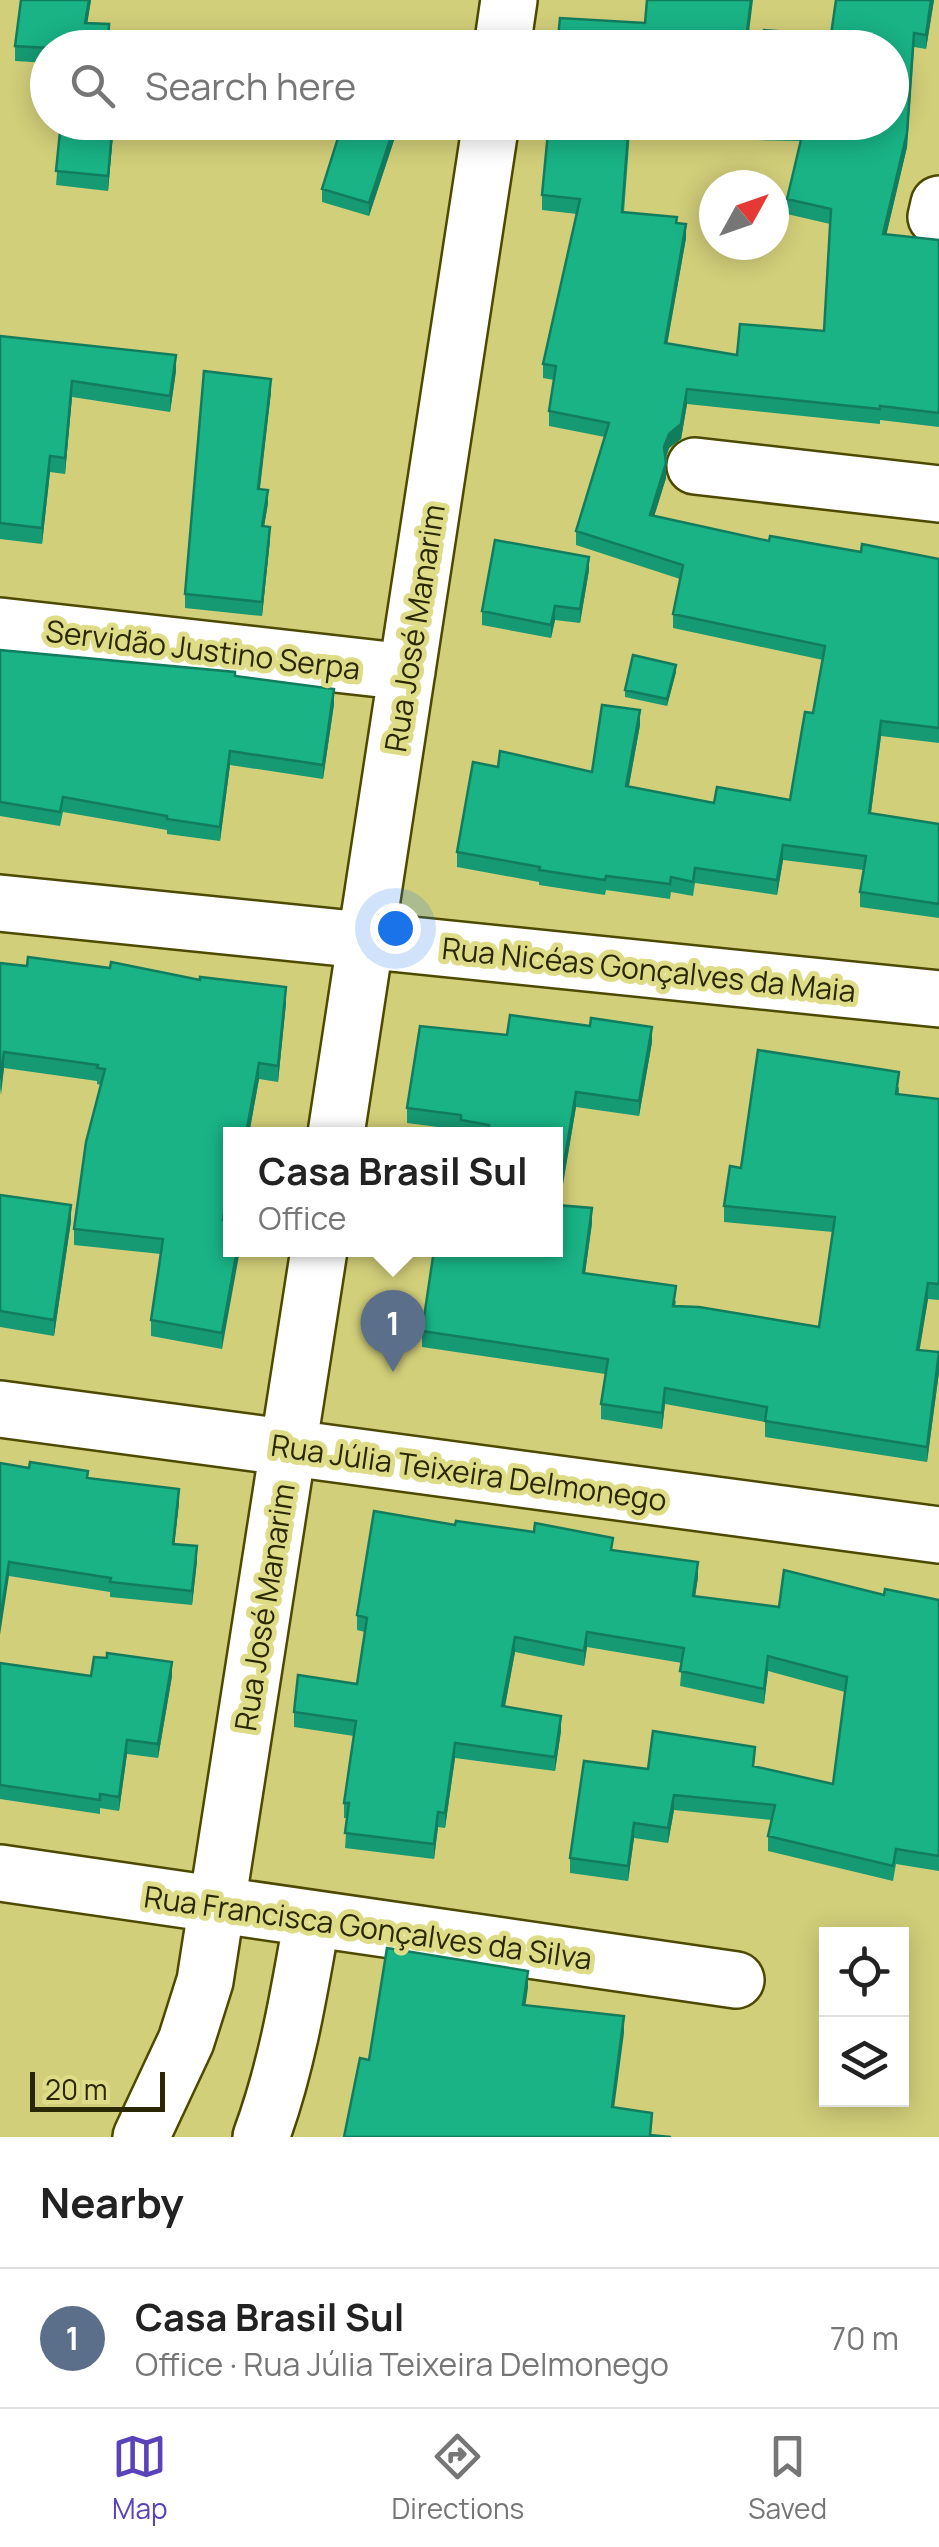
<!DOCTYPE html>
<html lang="en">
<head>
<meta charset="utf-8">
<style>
	body { margin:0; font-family:Manrope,sans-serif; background:#f2f2f2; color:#222 }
	.controls { position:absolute; right:30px; bottom:30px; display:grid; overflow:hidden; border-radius:0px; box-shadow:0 5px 25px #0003 }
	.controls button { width:90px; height:90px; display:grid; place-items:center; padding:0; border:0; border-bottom:2px solid #e0e0e0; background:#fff; color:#222; font:50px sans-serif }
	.compass { position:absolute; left:699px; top:170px; width:90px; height:90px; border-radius:50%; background:#fff; box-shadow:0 5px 25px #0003; rotate:50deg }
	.scale { position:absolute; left:30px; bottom:25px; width:135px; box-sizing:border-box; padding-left:10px; border:5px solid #292803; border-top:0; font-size:28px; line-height:35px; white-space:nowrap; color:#292803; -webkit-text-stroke:8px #dfdc87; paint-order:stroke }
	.you { position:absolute; left:395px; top:928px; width:35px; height:35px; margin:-25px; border:8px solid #fff; border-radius:50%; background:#1a73e8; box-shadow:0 0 0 15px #1a73e833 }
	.badge { display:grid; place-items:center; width:65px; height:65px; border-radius:50%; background:#5a42ba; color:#fff; font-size:32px; font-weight:700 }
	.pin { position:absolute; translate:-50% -82px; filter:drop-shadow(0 2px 5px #0008) }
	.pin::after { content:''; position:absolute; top:52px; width:35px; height:30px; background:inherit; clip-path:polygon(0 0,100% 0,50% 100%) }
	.popup { position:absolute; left:223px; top:1127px; width:340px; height:130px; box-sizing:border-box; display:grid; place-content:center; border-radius:0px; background:#fff; filter:drop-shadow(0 2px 8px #0005); font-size:32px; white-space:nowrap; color:#767676 }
	.popup b { font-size:38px; color:#222 }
	.popup::after { content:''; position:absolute; left:50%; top:100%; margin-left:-20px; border:20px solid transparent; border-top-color:#fff }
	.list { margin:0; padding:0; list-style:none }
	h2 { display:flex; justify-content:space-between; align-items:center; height:130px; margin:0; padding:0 40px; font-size:42px }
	h2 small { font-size:32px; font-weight:400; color:#767676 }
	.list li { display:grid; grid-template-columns:65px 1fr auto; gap:30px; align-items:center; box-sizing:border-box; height:140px; padding:0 40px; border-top:2px solid #e0e0e0 }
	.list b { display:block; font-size:38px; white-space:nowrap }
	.list p { margin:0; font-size:32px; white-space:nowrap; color:#767676 }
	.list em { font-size:32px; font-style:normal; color:#767676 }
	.icon { flex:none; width:55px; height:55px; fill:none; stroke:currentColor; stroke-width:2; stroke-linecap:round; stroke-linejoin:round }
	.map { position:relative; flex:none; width:939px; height:2137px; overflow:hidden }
	.search { position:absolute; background:#fff; box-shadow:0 5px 25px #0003; left:30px; right:30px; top:30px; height:110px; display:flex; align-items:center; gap:25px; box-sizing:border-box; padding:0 35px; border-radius:55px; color:#767676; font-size:38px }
	.sheet { height:270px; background:#fff }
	nav { display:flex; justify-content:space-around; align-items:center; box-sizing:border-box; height:140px; border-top:2px solid #e0e0e0; background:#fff; font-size:28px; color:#767676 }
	nav a { display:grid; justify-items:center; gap:5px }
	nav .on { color:#5a42ba }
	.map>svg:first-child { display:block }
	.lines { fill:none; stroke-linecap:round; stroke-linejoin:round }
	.minor-casing { stroke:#4d4a00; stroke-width:60 }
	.minor { stroke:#fff; stroke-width:55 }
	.wall { fill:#169a73 }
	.shaded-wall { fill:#127d5e }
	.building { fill:#19b386; stroke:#127d5e; stroke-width:2.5 }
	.labels { text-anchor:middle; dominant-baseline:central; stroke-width:10; stroke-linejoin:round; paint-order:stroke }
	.street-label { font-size:30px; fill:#292803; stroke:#dfdc87 }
</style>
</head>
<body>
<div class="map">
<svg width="939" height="2137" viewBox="0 0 939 2137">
	<rect width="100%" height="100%" fill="#d2cf7a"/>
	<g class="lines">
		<g class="minor-casing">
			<path id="minor" d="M502,48l7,-48
				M936,217l3,-13
				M695,466l244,28
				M0,626l407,46
				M0,903l939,96
				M336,1134l155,-1012
				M0,1409l939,126
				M0,1873l736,107
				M141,2137l45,-96 19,-60 114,-731
				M261,2137c26,-70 38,-144 51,-218"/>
		</g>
		<use href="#minor" class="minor"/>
	</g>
	<path class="wall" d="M21,0h70l-4,23 -39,25v15l-33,-2v-15z
		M836,0h98l-8,49 -12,-2 -7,100 -21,88 53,5v187l-59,-7v4l-193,-20 -6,35 -12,9 -3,10v20l-12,38 115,25 92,11 78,7v184l-58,-7 -10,77 68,11v94l-79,-11v-15l4,-22 -81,-10 -6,35 -82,-12 -2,13 -22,-4 -1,7 -64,-9 -1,5 -66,-10v-3l-82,-15v-15l41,-85 94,5 48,-47 -11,61 85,17 76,-3 23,-87 10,-53 -150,-32v-14l7,-35 -104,-34v-14l29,-94 -56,-11v-15l5,-31 -11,-2v-14l34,-150 -35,-4v-15l7,-73h158l-3,14 -74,-4 -6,80 53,11 9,15 -19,105 70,12 87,-24 6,-107 -43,-10v-15l13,-58 -44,-1v-18l75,-87z
		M61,122h53l-6,69 -52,-6z
		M400,122l-31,94 -47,-14v-13z
		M0,336l176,35 -6,41 -98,-15 -7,77 -15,-2 -8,72 -42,-5z
		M271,392l-11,97 8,14 -4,23 6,14 -8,76 -77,-8v-14z
		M589,570l-9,53 -25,-3 -4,18 -69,-13v-14z
		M0,650l235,26 99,28 -11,75 -93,-14 -10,76 -53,-7v-4l-104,-18 -3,14 -60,-10z
		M676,672l-9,34 -42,-9v-7z
		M0,963l286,40 -8,79 -19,-3 -10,55h-19l-4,87 -4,128 -71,-13v-16l10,-66 -87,-9v-16l27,-144 -4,-1v-3l-93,-13 -4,27z
		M507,1035l145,7 -13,74 -63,-9 -17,98 33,18 -7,50 91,28 -1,6 144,20 14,-95 -109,-10v-16l17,-38 158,-81v7l40,5v201l-11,-1 -9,51 20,2v20l-12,90 -162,-25v-15l-100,-18 -3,25 -61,-10v-15l4,-30 -183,-27v-16l134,-197h-95v-4l-54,-7v-15z
		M0,1195l71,26 -17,115 -54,-9z
		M0,1463l88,15 91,25 -5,41 23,17 -5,44 -82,-8v-5l-101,-16z
		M455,1525l158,25 85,27 -3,19 84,11 105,-12 55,5v271l-43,-7 -3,17 -125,-30v-15l4,-16 -98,-10 -6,33 -34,-5 -6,43 -58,-8v-15l78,-89 107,-2 78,17 12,-92 -77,-21 -4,33 -84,-18 2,-23 -95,-16 -3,19 -69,-14 -10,55 56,24 -6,40 -100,-13 -10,70 -7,-1 -4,32 -89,-11 2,-30h-3v-15l10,-67 -60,-9v-15l63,-28 8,-52 -8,-2v-15z
		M0,1663l91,13h81l-14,82 -31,-4 -8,57 -19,-3v6l-100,-15z"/>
	<path class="shaded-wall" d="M89,0h2l-6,38v-15z
		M751,0h2l-6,48h-2z
		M931,0h3l-8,49v-14z
		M914,33l-7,114 -24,102v-15z
		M113,122h1l-6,69v-15z
		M396,122h4l-31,94v-13z
		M686,224v14l-21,119v-14z
		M176,355v16l-6,41v-16z
		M271,379v13l-13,110v-13z
		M72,381v16l-7,77v-16z
		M687,389v15l-6,35 -12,9 -5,14v-15z
		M50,456v16l-8,72v-16z
		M666,463v15l-16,52v-15z
		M268,490v13l-6,36v-13z
		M270,527v13l-8,76v-14z
		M589,557v13l-9,53v-14z
		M555,606v14l-4,18v-13z
		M676,665v7l-9,34v-7z
		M334,689v15l-11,75v-14z
		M640,710v15l-14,76v-15z
		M881,721v15l-12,91v-14z
		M230,751v14l-10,76v-14z
		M783,845v15l-6,35v-15z
		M286,987v16l-8,79v-16z
		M652,1027v15l-13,74v-15z
		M4,1052v16l-3,27v-16z
		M259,1063v16l-10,55h-3z
		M576,1092v15l-19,113v-15z
		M230,1175v16l-7,45v-16z
		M71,1205v16l-17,115v-16z
		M592,1208v15l-9,65v-15z
		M237,1250h3l-18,99v-16z
		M928,1283v16l-11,67v-16z
		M939,1356v16l-12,90v-15z
		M665,1388v16l-3,25v-16z
		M179,1489v14l-6,55v-14z
		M197,1546v15l-5,44v-14z
		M9,1562v14l-9,59v-14z
		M698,1562v15l-5,34v-15z
		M587,1632v15l-3,19v-15z
		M515,1637v15l-13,69v-15z
		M768,1656v15l-4,33v-15z
		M172,1662v14l-14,82v-14z
		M561,1716v15l-6,40v-14z
		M127,1740v14l-8,57v-14z
		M455,1743v15l-10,70v-15z
		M674,1795v15l-6,33v-15z
		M438,1812v15l-4,32v-15z
		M634,1823v15l-6,43v-15z
		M528,1971v17l-5,34v-17z
		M624,2016v17l-12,91v-17z"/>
	<path class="building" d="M21,0h68l-4,23 24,1 -1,24h-60l-33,-2z
		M647,0h104l-6,48h-188l3,-30 85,5z
		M836,0h95l-5,35 -12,-2 -7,100 -24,101 56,6v173l-59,-7v3l-193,-20 -6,35 -12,10 -5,13 2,16 -16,52 119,26 1,-5 91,16 1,-8 77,15v169l-58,-7 -12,92 70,11v80l-79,-12 6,-36 -83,-11 -6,35 -82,-12 -2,14 -22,-5 -1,7 -64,-8 -1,4 -66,-10 1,-3 -83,-15 16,-90 25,5 2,-16 92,21 10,-67 38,5 -14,76 88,17 3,-16 73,13 15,-88 8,1 12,-67 -152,-32 10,-49 -107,-34 33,-108 -60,-12 7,-45 -13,-2 37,-165 -38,-4 7,-73h80l-7,90 55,5 -1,6 10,1 -21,119 72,12 3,-31 84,7 7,-122 -44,-10 17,-72 -48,-2v-3h136v-74h-130l2,-18 67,5z
		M61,122h52l-5,54 -52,-5z
		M343,122h53l-27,81 -47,-14z
		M0,336l176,19 -6,41 -98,-15 -7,77 -15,-2 -8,72 -42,-5z
		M204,371l67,8 -13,110 10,1 -6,36 8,1 -8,75 -77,-8z
		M495,540l94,17 -9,52 -25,-3 -4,19 -69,-14z
		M0,650l235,22v4l99,13 -11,76 -93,-14 -10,76 -53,-8v-3l-104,-19 -3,15 -60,-10z
		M633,655l43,10 -9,34 -42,-9z
		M28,957l82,11 1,-6 89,18v-3l86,10 -8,79 -19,-3 -13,71h-16v41l-7,45 7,1v29h7l-15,83 -71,-13 12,-81 -89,-10 12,-87 19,-73 -8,-1 1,-3 -94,-13 -4,27v-116l27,3z
		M510,1015l80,11 1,-8 61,9 -13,74 -63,-9 -19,113 35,3 -9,65 93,13 -3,20 26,1 120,20 16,-110 -111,-11 6,-40 11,2 17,-118 141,22 -3,22 43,5v185l-11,-1 -11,67 22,2 -12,95 -162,-26 2,-14 -102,-19 -3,25 -61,-9 7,-45 -186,-28 12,-81h122v-116h-69l2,-9 -28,-5v-5l-54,-7 13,-82 87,9z
		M0,1195l71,10 -17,115 -54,-9z
		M30,1462l58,9 -1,7 92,11 -6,55 24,2 -5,45 -82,-9 1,-4 -102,-16 -9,59v-158l29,5z
		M374,1511l81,14 1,-4 78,11 1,-9 78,15 -2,12 87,12 -5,34 86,11 5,-37 100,25 1,-6 54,11v256l-43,-7 -3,17 -125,-30 7,-31 -101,-10 -6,33 -34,-5 -6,43 -58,-8 14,-97 64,8 5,-38 102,16 -2,19 80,18 14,-107 -79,-21 -4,33 -84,-18 4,-23 -97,-16 -3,19 -69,-14 -13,69 59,10 -6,41 -100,-14 -10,70 -7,-1 -4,32 -89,-11 4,-30h-5l12,-82 -62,-9 4,-37 59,9 10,-66 -10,-3z
		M107,1653l65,9 -14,82 -31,-4 -8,57 -19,-3v6l-100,-15v-122l91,13 3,-19 13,1z
		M387,1948l141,23 -5,34 101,11 -12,91 40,6 -2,22 21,2h-327l16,-79 9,2z"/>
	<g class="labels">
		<g class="street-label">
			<text transform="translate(414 628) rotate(-81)">Rua José Manarim</text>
			<text transform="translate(203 649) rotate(7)">Servidão Justino Serpa</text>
			<text transform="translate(649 969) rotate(6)">Rua Nicéas Gonçalves da Maia</text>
			<text transform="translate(469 1472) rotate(8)">Rua Júlia Teixeira Delmonego</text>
			<text transform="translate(264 1607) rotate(-81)">Rua José Manarim</text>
			<text transform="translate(368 1927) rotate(8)">Rua Francisca Gonçalves da Silva</text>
		</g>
	</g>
</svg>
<div class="controls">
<button><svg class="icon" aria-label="locate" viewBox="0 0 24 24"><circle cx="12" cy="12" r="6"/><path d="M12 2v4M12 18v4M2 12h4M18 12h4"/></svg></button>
<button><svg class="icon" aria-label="layers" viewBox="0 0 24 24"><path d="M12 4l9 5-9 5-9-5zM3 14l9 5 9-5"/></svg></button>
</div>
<svg class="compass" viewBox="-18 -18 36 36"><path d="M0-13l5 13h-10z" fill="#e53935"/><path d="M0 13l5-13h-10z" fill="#767676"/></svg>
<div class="scale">20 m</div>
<div class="you"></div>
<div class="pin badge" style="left:393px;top:1372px;background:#5c6f8a">1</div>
<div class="popup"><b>Casa Brasil Sul</b>Office</div>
<div class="search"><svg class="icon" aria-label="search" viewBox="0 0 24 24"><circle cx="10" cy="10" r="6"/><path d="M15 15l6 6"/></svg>Search here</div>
</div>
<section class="sheet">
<h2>Nearby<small></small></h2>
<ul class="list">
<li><span class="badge" style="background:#5c6f8a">1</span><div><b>Casa Brasil Sul</b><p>Office · Rua Júlia Teixeira Delmonego</p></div><em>70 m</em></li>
</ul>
</section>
<nav>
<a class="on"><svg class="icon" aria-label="map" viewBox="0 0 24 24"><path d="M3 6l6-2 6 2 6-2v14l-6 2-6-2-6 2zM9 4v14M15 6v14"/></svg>Map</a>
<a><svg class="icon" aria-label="directions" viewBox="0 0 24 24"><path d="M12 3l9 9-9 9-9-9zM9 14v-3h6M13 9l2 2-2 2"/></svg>Directions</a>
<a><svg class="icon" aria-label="saved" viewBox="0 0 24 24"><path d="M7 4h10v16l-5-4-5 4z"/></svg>Saved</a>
</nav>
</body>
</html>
